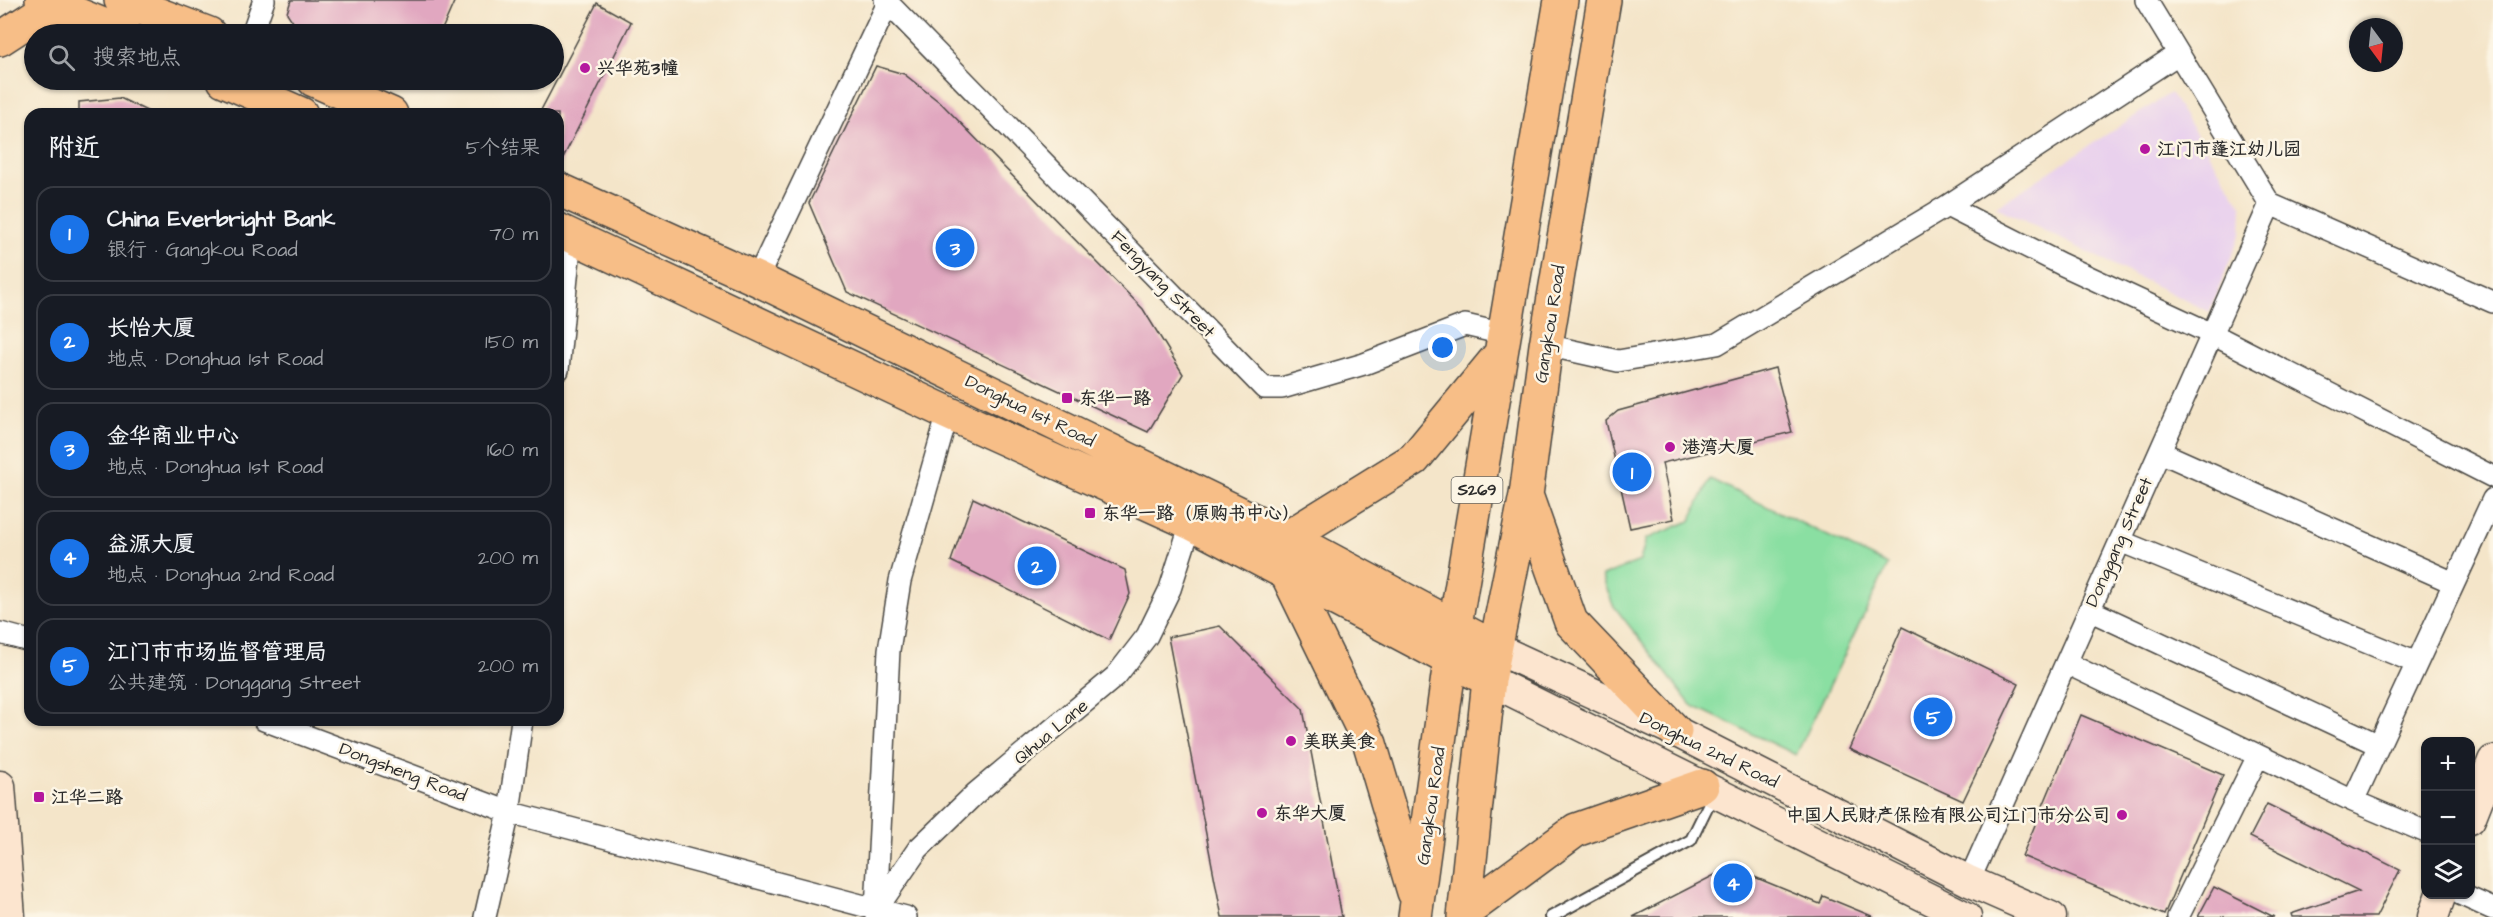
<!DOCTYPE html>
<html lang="zh">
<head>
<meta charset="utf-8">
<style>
	body { margin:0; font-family:"Architects Daughter","LXGW WenKai TC",sans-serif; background:#242831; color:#f1f3f6 }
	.controls { position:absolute; right:18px; bottom:18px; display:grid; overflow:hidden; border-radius:12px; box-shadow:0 2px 4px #0004 }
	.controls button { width:54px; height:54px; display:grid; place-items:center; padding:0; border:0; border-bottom:2px solid #363941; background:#171b24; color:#f1f3f6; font:30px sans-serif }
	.compass { position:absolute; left:2349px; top:18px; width:54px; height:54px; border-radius:50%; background:#171b24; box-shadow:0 2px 4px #0004; rotate:165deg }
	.you { position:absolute; left:1443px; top:348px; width:21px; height:21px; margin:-15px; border:4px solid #fff; border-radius:50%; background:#1a73e8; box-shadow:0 0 0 9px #1a73e833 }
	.badge { display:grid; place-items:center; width:39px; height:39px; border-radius:50%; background:#1a73e8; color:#fff; font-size:20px; font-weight:700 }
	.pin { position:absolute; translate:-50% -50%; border:3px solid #fff; box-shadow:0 2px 6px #0006 }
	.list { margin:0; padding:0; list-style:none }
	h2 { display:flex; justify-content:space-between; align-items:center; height:78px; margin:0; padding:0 24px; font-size:26px }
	h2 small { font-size:20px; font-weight:400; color:#9ea1a6 }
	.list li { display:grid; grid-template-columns:39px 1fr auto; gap:18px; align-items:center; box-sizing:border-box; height:96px; margin:0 12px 12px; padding:0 12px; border:2px solid #363941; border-radius:18px }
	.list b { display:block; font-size:22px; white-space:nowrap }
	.list p { margin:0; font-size:20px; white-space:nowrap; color:#9ea1a6 }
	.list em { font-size:20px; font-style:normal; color:#9ea1a6 }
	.icon { flex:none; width:33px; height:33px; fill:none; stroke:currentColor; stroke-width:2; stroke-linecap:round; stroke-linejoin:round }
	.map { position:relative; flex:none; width:2493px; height:917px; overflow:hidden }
	.search { position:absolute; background:#171b24; box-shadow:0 2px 4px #0004; left:24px; top:24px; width:540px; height:66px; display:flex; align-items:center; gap:15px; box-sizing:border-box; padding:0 21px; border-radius:33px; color:#9ea1a6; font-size:22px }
	.panel { position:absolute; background:#171b24; box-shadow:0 2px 4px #0004; left:24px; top:108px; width:540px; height:618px; border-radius:18px }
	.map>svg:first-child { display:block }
	.built { fill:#e9d1ed }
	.green { fill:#8adfa2; stroke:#5a8566; stroke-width:1.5 }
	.building { fill:#e1a7c0 }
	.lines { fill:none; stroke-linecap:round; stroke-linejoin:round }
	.lane-casing { stroke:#494743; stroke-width:14 }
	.street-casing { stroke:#494743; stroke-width:24 }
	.secondary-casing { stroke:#494743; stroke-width:33 }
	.primary-casing { stroke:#494743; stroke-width:36 }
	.lane { stroke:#fff; stroke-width:10 }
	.street { stroke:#fff; stroke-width:21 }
	.secondary { stroke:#fce5cf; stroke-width:30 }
	.primary { stroke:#f7be87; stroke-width:33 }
	.poi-dot { fill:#b5179e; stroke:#fcf5e5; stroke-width:2 }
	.labels { text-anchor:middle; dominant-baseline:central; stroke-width:5; stroke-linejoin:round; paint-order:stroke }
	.shield { fill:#fcf5e5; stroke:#6a6863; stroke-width:1.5 }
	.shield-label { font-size:16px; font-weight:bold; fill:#2b2b2b }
	.poi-label { font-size:18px; font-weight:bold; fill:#2b2b2b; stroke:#fcf5e5; text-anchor:start }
	.street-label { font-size:18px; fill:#2b2b2b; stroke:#fcf5e5 }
</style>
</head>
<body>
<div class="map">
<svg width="2493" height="917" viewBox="0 0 2493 917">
	<rect width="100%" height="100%" fill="#fcf5e5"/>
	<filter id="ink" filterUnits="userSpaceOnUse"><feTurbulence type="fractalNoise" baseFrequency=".0167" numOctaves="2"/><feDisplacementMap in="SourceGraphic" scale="12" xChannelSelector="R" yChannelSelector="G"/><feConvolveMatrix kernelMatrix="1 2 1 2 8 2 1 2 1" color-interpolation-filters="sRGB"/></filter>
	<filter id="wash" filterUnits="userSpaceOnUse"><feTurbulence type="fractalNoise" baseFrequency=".008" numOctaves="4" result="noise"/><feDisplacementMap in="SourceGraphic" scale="24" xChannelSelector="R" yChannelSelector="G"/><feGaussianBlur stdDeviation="1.35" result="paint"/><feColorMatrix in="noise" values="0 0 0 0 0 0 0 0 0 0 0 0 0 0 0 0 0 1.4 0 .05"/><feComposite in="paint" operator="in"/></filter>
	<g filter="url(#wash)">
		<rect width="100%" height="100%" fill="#f4e5c9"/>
		<path class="built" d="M2170,93l72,113 -1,27 -32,79 -213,-105z"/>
		<path class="green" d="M1710,479l178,86 -92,190 -105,-50 -78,-100 -11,-29 38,-15 6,-22 44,-18z"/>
		<g id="blocks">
			<path class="building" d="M291,0h164l-15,34h-139l-14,-21z
				M597,3l34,19 -73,146v-54h-19z
				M876,66l28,8 38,30 201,205 40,65 -35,58 -301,-140 -38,-89z
				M120,98l33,16h-74v-12z
				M1775,368l17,64 -130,31 12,56 -44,9 -24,-107 12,-10z
				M973,498l152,72 5,24 -21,46 -158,-79z
				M1220,626l83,83 39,208h-120l-54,-280z
				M1902,627l117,57 -56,117 -114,-52z
				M2081,715l142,60 -59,140 -142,-59z
				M2267,804l133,66 -24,47h-84l-1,-3 68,-23 -109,-54z
				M1730,867l90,37 3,-8 51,21h-241z
				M2214,887l60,30h-76z"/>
		</g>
	</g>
	<g filter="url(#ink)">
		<use href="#blocks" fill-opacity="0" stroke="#494743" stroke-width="1.5"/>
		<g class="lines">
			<g class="lane-casing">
				<path id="lane" d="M1551,917l140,-77 23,-47"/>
			</g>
			<g class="street-casing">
				<path id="street" d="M885,0l379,388h18l82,-24 101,-39 39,9
					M2146,0l124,204 223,98
					M252,34l12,-34
					M1947,206l114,58 151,70 281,143
					M757,279l131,-276
					M1546,345l72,16 99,-17 230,-138 231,-152
					M558,370l13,-134
					M2160,452l294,131
					M2120,541l297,122
					M2089,610l290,135
					M0,633l30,8
					M2066,663l287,138 140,-302
					M264,720l245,92 397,105
					M2353,801l73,31
					M1969,881l301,-677
					M2460,894l33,15
					M876,910l13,-260 11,-69 48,-168
					M485,917l24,-105 13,-92
					M876,917v-7l42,-61 58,-56 140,-117 31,-40 23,-47 21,-66
					M2178,917l80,-161"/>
			</g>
			<g class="secondary-casing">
				<path id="secondary" d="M1495,648l180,83 294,150 82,36
					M1489,680l477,237
					M0,786l10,131
					M2470,819l23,-58
					M2433,917l8,-23"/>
			</g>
			<g class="primary-casing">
				<path id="primary" d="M42,0l83,34
					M121,0l88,34
					M0,39l34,-22 40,-3
					M224,80l77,34
					M314,80l77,34
					M558,189l199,90 531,258 207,111
					M558,230l390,183 243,110 298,157
					M1526,495l45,127 104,109
					M1288,537l126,-78 84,-102
					M1286,572l84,172 44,148
					M1465,912l111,-82 126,-44
					M1415,917l40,-292 106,-625
					M1464,917l25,-237 37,-185 20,-150 58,-345"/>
			</g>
			<use href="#lane" class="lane"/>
			<use href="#street" class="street"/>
			<use href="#secondary" class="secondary"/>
			<use href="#primary" class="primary"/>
		</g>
	</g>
	<g class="poi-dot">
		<circle cx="585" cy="68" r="6"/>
		<circle cx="2145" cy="149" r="6"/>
		<rect x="1061" y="392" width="12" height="12" rx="3"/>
		<circle cx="1670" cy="447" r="6"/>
		<rect x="1084" y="507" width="12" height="12" rx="3"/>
		<circle cx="1291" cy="741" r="6"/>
		<rect x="33" y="791" width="12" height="12" rx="3"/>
		<circle cx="1262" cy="813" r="6"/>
		<circle cx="2122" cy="815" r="6"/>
	</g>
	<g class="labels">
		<rect class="shield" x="1451.5" y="477" width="51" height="26" rx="4.5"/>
		<g class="shield-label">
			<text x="1477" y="490">S269</text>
		</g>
		<g class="poi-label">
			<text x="597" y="68">兴华苑3幢</text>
			<text x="2157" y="149">江门市蓬江幼儿园</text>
			<text x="1079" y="398">东华一路</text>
			<text x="1682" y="447">港湾大厦</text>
			<text x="1102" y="513">东华一路（原购书中心）</text>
			<text x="1303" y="741">美联美食</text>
			<text x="51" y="797">江华二路</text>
			<text x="1274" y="813">东华大厦</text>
			<text x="2110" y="815" text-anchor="end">中国人民财产保险有限公司江门市分公司</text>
		</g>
		<g class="street-label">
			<text transform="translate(1163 284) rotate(46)">Fengyang Street</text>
			<text transform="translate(1550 324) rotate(-81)">Gangkou Road</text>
			<text transform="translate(1030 411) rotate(26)">Donghua 1st Road</text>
			<text transform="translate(2119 542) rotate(-66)">Donggang Street</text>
			<text transform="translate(1051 732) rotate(-40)">Qihua Lane</text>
			<text transform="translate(1709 750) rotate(26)">Donghua 2nd Road</text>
			<text transform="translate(403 772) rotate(21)">Dongsheng Road</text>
			<text transform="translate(1431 806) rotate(-82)">Gangkou Road</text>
		</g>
	</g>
</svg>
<div class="controls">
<button>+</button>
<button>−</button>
<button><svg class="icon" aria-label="layers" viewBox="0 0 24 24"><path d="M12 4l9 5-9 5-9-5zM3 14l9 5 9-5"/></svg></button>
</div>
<svg class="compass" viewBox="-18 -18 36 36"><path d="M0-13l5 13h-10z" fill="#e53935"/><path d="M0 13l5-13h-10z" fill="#9ea1a6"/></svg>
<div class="you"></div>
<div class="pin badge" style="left:1632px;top:472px">1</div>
<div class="pin badge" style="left:1037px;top:566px">2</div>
<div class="pin badge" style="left:955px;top:248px">3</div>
<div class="pin badge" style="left:1733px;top:883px">4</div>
<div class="pin badge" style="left:1933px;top:717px">5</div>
<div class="search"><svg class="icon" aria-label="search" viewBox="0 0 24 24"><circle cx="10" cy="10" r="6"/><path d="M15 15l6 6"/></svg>搜索地点</div>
<section class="panel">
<h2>附近<small>5个结果</small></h2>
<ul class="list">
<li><span class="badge">1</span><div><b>China Everbright Bank</b><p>银行 · Gangkou Road</p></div><em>70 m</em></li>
<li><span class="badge">2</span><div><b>长怡大厦</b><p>地点 · Donghua 1st Road</p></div><em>150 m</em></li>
<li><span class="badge">3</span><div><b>金华商业中心</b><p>地点 · Donghua 1st Road</p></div><em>160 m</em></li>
<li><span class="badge">4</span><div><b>益源大厦</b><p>地点 · Donghua 2nd Road</p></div><em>200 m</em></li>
<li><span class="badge">5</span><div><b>江门市市场监督管理局</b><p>公共建筑 · Donggang Street</p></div><em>200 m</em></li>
</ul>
</section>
</div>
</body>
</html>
